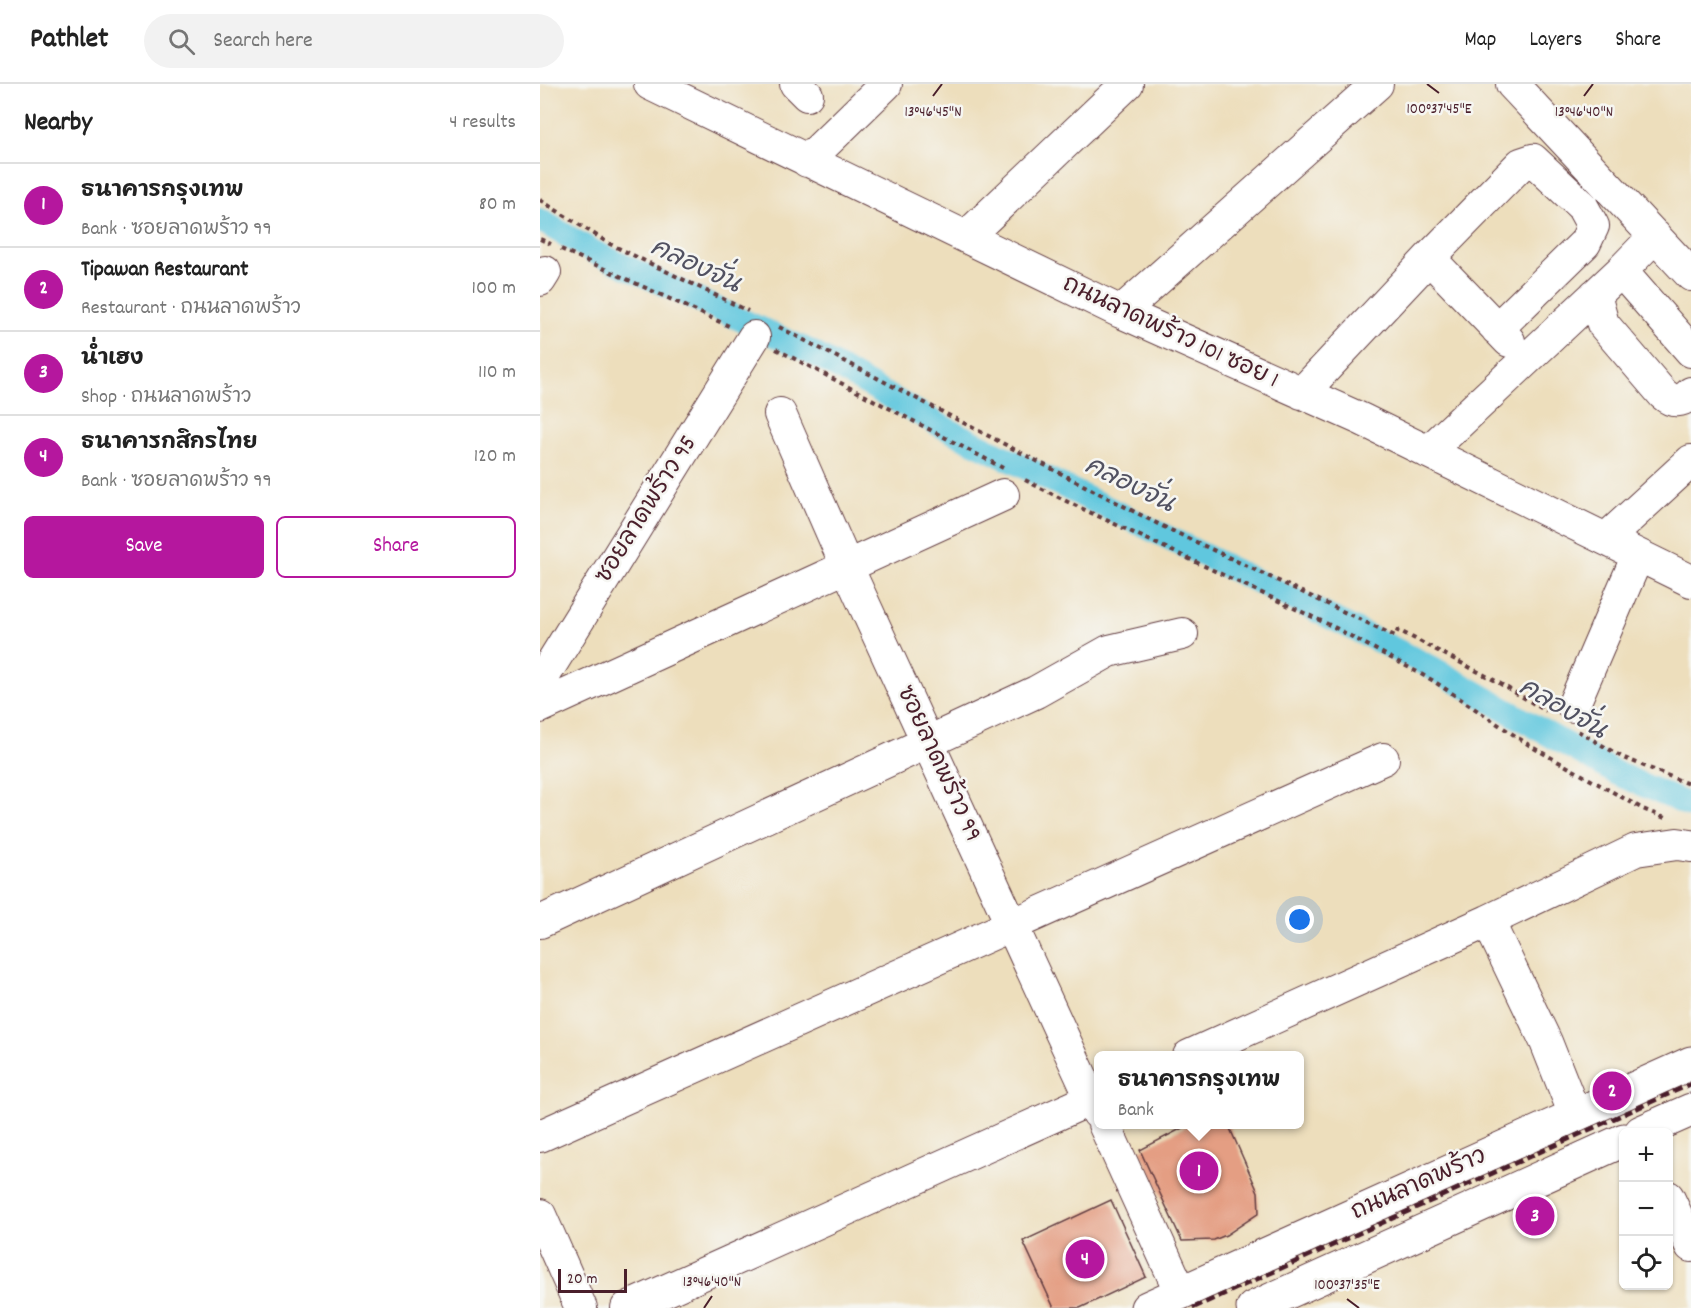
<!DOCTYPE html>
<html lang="en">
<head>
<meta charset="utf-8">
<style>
	body { margin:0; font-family:Dekko,"Playpen Sans Thai",sans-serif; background:#f2f2f2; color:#222 }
	.controls { position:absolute; right:18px; bottom:18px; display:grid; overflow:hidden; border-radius:9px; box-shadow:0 2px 4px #0004 }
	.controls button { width:54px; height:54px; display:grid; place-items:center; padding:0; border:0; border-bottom:2px solid #e0e0e0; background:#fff; color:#222; font:30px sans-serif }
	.scale { position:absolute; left:18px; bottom:15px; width:69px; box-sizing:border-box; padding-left:6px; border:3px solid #4a1f2b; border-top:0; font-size:16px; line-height:21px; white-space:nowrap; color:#4a1f2b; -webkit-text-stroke:4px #f6f6f2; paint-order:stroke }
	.you { position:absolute; left:760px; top:836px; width:21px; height:21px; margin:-15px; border:4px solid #fff; border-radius:50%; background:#1a73e8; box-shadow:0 0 0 9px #1a73e833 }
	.badge { display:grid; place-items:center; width:39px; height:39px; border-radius:50%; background:#b5179e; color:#fff; font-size:20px; font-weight:700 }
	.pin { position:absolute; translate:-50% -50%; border:3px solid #fff; box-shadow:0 2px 6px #0006 }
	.popup { position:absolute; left:554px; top:967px; width:210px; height:78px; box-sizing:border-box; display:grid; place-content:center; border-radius:9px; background:#fff; filter:drop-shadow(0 2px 4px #0005); font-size:20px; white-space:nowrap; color:#767676 }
	.popup b { font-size:22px; color:#222 }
	.popup::after { content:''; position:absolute; left:50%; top:100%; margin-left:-12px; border:12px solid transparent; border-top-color:#fff }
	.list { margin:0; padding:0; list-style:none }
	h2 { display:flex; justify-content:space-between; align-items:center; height:78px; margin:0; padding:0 24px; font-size:26px }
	h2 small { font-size:20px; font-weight:400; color:#767676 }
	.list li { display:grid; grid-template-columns:39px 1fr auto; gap:18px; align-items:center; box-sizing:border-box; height:84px; padding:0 24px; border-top:2px solid #e0e0e0 }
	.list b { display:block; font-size:22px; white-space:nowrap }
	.list p { margin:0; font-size:20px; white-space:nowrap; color:#767676 }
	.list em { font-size:20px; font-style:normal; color:#767676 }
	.actions { display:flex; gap:12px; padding:18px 24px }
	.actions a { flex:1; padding:14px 0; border:2px solid #b5179e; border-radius:9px; text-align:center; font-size:21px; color:#b5179e }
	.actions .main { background:#b5179e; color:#fff }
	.icon { flex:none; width:33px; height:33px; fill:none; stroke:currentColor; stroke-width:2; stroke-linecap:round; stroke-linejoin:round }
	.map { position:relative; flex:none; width:1151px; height:1224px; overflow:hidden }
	header { display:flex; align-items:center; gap:36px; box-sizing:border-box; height:84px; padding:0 30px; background:#fff; border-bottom:2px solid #e0e0e0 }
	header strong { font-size:28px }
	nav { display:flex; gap:33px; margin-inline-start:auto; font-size:21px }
	.search { width:420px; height:54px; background:#f2f2f2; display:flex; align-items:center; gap:15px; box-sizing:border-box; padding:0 21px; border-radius:33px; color:#767676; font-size:22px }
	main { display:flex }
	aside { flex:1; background:#fff }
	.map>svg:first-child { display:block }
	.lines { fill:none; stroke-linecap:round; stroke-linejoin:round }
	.canal { stroke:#61c7de; stroke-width:24 }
	.building { fill:#e49e83 }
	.minor-casing { stroke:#623c41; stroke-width:34 }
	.major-casing { stroke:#623c41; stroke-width:35 }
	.path { stroke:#623c41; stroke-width:4; stroke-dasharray:4.5 4.5; stroke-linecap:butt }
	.minor { stroke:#fff; stroke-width:32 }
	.major { stroke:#fff; stroke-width:33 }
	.rail { stroke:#4a1f2b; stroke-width:4.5; stroke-dasharray:9 4.5; stroke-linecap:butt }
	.ticks { fill:none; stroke:#4a1f2b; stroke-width:2 }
	.labels { text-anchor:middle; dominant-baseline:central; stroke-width:5; stroke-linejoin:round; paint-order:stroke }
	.street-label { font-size:24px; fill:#4a1f2b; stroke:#f6f6f2 }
	.water-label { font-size:26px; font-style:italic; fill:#515161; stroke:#f6f6f2 }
	.ticks-label { font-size:15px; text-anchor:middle; fill:#4a1f2b; stroke:#f6f6f2; stroke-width:5; stroke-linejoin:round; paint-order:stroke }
</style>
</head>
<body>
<header>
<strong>Pathlet</strong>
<div class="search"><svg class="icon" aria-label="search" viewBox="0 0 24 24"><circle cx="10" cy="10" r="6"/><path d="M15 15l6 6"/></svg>Search here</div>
<nav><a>Map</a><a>Layers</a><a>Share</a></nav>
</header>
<main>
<aside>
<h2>Nearby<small>4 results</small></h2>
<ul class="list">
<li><span class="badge">1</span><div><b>ธนาคารกรุงเทพ</b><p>Bank · ซอยลาดพร้าว 99</p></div><em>80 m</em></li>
<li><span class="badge">2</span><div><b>Tipawan Restaurant</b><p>Restaurant · ถนนลาดพร้าว</p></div><em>100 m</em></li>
<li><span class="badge">3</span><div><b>น่ำเฮง</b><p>Shop · ถนนลาดพร้าว</p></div><em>110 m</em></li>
<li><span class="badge">4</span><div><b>ธนาคารกสิกรไทย</b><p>Bank · ซอยลาดพร้าว 99</p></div><em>120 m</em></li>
</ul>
<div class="actions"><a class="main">Save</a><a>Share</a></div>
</aside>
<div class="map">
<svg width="1151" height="1224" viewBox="0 0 1151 1224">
	<rect width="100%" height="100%" fill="#f6f6f2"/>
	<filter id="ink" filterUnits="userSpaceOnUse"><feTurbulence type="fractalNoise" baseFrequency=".0167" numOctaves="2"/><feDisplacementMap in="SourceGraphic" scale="12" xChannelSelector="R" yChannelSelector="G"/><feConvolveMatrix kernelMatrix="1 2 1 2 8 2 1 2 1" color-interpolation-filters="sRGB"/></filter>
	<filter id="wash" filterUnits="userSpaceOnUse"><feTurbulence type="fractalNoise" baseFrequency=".008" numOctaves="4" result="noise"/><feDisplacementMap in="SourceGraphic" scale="24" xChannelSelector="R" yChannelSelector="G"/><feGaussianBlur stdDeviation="1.35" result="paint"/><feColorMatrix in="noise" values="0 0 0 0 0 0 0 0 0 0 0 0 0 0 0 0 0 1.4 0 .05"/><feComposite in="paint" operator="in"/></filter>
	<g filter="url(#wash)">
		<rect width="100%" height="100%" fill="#eddebc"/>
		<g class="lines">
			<path class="canal" d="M0,136l54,32 215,99 136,77 486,239 185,106 75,33"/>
		</g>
		<g id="blocks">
			<path class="building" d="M650,1040h38l30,68 1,21 -33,22 -12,5 -32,1 -42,-91z
				M571,1116l35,77 -66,31h-26l-31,-67z"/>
		</g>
	</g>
	<g filter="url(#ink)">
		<use href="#blocks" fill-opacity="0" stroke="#623c41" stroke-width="1.5"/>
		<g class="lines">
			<g class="minor-casing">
				<path id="minor" d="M110,0l471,228 240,107 330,162
					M256,0l11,11
					M972,0l179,191
					M267,77l79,-77
					M426,153l161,-153
					M889,174l80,83
					M1081,187l70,80
					M0,196l5,-8
					M1055,211l8,29 60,70c10,9 19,8 28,-1
					M581,228l256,-228
					M762,309l127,-135 92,-94 12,-4 49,46 11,20 -8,17 -88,86
					M240,330l67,153 251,546
					M888,368l193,-181 34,-35
					M1066,455l85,-78
					M0,598l214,-345
					M1033,622l65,-151
					M0,623l463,-212
					M948,837l58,121 29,73
					M0,838l496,-230 73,-41 73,-17
					M649,972l299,-135 148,-71 41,-6 14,2
					M564,1040l77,169
					M0,1052l843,-377
					M1128,1113l23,49
					M0,1131l41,93
					M87,1224l471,-212"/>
			</g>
			<g class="major-casing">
				<path id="major" d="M1101,1048l50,-22
					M607,1224l544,-245
					M713,1224l371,-168"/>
			</g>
			<path class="path" d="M0,116l70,44 138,67
				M0,155l11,5
				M21,165l170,78
				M239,243l381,198 235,111 3,-6 96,50 52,31
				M236,265l227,119
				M485,396l43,22 264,124 100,54 100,67 111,62 22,9
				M1038,647l44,26 69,28"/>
			<use href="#minor" class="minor"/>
			<use href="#major" class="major"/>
			<path class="rail" d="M653,1224l498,-224"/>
		</g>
	</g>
	<path class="ticks" d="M887,0l12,9M393,12l9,-12M1044,12l9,-12M807,1215l12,9M164,1224l8,-12"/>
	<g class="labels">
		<g class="street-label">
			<text transform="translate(630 249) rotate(25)">ถนนลาดพร้าว 101 ซอย 1</text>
			<text transform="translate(107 426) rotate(-58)">ซอยลาดพร้าว 95</text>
			<text transform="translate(398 680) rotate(65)">ซอยลาดพร้าว 99</text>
			<text transform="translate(879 1101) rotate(-24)">ถนนลาดพร้าว</text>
		</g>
		<g class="water-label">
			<text transform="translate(155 183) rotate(25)">คลองจั่น</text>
			<text transform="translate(589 402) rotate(26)">คลองจั่น</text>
			<text transform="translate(1022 626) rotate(30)">คลองจั่น</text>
		</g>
	</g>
	<g class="ticks-label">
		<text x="899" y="29">100°37'45"E</text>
		<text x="393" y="32">13°46'45"N</text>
		<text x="1044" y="32">13°46'40"N</text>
		<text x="172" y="1202">13°46'40"N</text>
		<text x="807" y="1205">100°37'35"E</text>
	</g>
</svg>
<div class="controls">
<button>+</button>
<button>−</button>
<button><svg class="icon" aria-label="locate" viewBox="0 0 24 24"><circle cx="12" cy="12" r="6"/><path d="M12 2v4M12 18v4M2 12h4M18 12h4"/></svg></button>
</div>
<div class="scale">20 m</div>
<div class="you"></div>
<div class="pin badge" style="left:659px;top:1087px">1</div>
<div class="popup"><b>ธนาคารกรุงเทพ</b>Bank</div>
<div class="pin badge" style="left:1072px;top:1007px">2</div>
<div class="pin badge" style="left:995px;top:1132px">3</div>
<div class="pin badge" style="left:545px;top:1175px">4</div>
</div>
</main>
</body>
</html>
